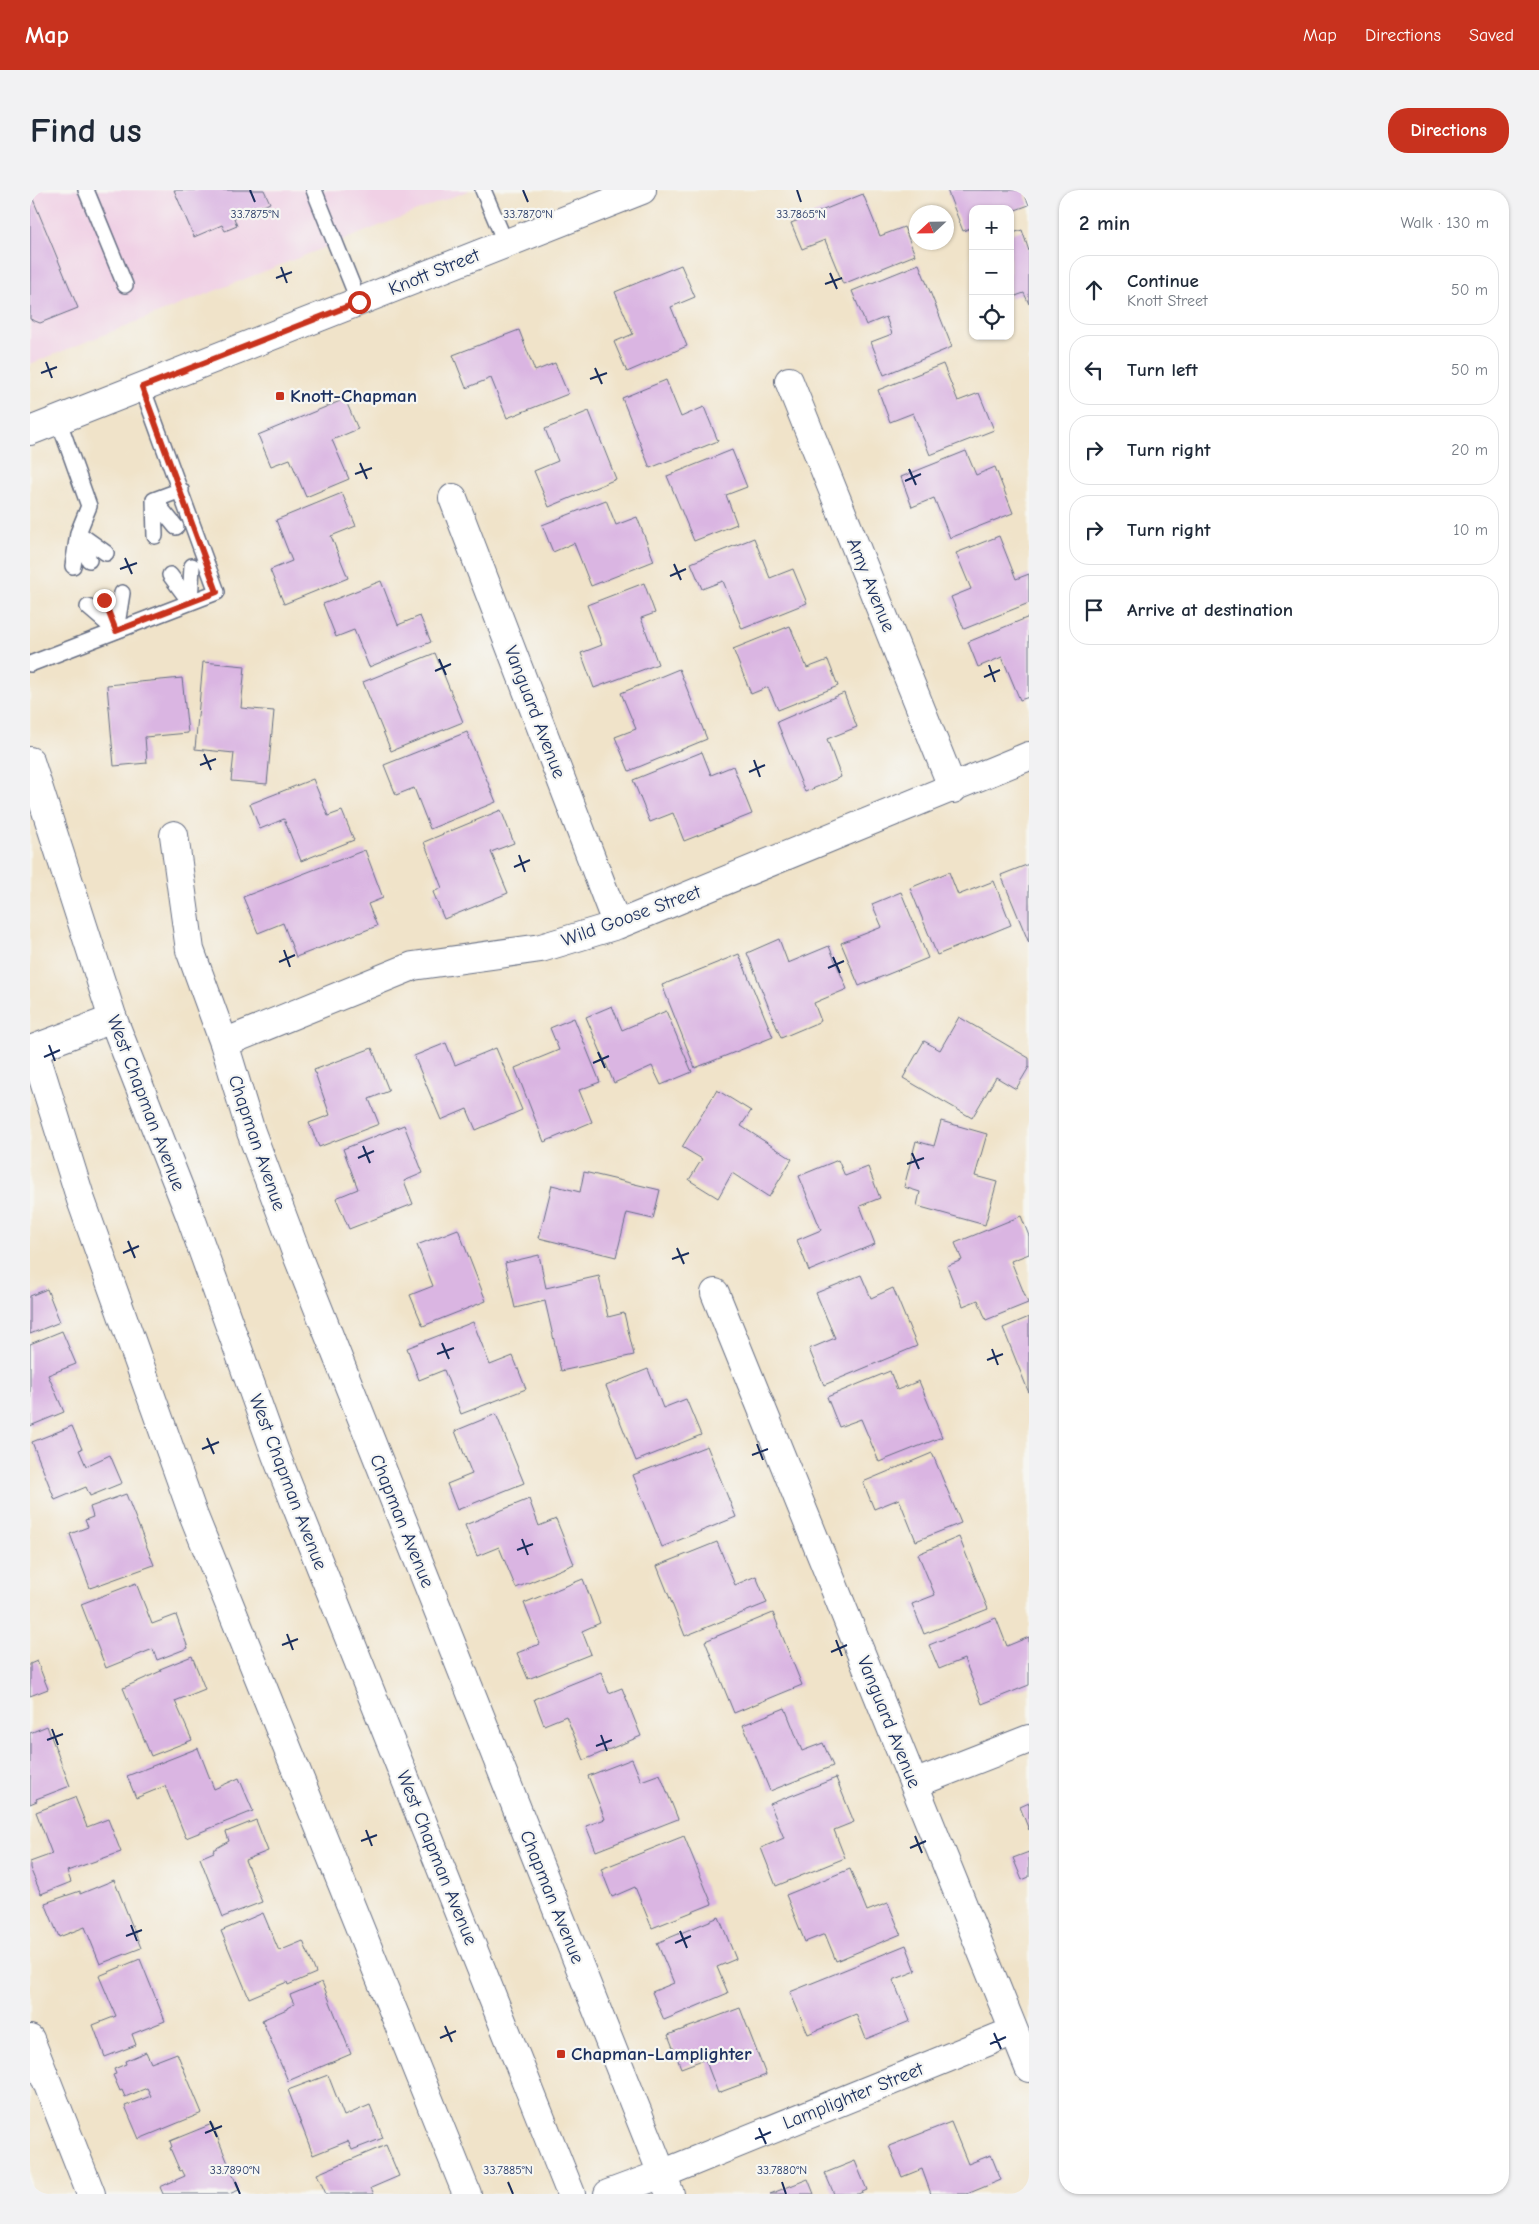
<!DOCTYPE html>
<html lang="en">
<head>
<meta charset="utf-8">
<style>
	body { margin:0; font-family:"Comic Neue",sans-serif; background:#f2f2f3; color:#1f2937 }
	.controls { position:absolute; right:15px; top:15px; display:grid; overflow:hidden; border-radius:10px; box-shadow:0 1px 4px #0004 }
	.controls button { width:45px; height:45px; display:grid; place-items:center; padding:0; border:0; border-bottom:1px solid #e0e1e3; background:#fff; color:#1f2937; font:25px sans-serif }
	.compass { position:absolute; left:879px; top:15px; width:45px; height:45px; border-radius:50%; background:#fff; box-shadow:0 1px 4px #0004; rotate:248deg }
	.stop { position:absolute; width:15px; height:15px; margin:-11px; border:4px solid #c8321e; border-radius:50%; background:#fff }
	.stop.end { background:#c8321e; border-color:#fff; box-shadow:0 1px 5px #0008 }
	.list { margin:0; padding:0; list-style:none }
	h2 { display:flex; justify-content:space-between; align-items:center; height:65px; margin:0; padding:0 20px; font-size:21px }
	h2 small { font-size:16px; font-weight:400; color:#747a83 }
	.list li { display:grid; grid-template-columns:32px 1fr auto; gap:15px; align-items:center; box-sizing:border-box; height:70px; margin:0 10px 10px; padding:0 10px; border:1px solid #e0e1e3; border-radius:20px }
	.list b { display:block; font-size:19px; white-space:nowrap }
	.list p { margin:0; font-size:16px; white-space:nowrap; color:#747a83 }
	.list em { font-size:16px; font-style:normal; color:#747a83 }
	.icon { flex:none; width:28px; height:28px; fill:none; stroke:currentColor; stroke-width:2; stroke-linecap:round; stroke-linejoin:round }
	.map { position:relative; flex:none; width:999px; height:2004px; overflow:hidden; border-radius:20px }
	header { display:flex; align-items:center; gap:30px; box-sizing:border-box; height:70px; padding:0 25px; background:#c8321e; color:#fff }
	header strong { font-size:24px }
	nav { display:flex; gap:28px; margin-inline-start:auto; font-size:18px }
	.intro { display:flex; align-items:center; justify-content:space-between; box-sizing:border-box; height:120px; padding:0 30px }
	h1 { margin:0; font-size:35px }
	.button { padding:12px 22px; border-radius:20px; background:#c8321e; color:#fff; font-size:18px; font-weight:700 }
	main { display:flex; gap:30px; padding:0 30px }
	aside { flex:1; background:#fff; border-radius:20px; box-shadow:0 1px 4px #0004 }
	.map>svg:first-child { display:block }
	.built { fill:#f0d0e5 }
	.building { fill:#dab5e2 }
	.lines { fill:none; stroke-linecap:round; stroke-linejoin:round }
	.service-casing { stroke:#666e83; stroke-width:18 }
	.minor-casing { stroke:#666e83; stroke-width:30 }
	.secondary-casing { stroke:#666e83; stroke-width:30 }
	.primary-casing { stroke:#666e83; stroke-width:30 }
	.service { stroke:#fff; stroke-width:15 }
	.minor { stroke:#fff; stroke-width:28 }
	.secondary { stroke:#fff; stroke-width:28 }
	.primary { stroke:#fff; stroke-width:28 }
	.route { stroke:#c8321e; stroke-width:6 }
	.ticks { fill:none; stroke:#1b2f5e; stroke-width:2 }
	.poi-dot { fill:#c8321e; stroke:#f6f6f2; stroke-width:2 }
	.labels { text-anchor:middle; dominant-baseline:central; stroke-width:4.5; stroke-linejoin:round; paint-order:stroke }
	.street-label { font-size:19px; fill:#1b2f5e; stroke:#f6f6f2 }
	.poi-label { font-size:19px; font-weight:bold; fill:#1b2f5e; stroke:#f6f6f2; text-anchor:start }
	.ticks-label { font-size:12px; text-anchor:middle; fill:#1b2f5e; stroke:#f6f6f2; stroke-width:4.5; stroke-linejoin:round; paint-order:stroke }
</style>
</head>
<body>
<header>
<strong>Map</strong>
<nav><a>Map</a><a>Directions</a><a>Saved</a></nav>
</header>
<div class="intro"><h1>Find us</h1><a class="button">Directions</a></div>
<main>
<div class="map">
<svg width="999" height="2004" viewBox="0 0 999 2004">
	<rect width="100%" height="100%" fill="#f6f6f2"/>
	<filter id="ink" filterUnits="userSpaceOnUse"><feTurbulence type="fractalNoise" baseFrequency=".02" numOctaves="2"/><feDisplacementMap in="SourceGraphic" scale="10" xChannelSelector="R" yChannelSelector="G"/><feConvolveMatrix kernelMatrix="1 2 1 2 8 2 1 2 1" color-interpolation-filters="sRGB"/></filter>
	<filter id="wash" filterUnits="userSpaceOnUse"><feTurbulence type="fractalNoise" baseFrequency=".0096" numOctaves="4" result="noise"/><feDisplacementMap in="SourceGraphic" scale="20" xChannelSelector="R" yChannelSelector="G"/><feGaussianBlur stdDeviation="1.12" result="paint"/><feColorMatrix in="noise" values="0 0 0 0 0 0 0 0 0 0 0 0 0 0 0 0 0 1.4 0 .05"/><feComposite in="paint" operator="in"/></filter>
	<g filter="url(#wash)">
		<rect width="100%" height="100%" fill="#f0e3c9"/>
		<path class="built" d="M0,0h440l-440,174z"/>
		<g id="blocks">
			<path class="building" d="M144,0h90l6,13 -36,15 3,8 -12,5 -3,-6 -28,12z
				M917,0h76l6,15 -19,7v-3h-37v18l-10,4z
				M0,2l48,116 -38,15 -10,-4z
				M833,4l17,42 24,-9 11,28 -72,29 -18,-44 -23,9 -11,-26z
				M992,40l7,21v53l-5,-11 -14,5v-64z
				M889,74l33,83 -68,28 -13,-33 21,-8 -6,-17 -20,8 -14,-34z
				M651,75l14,32 -24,10 16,39 -60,26 -13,-30 19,-8 -18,-42z
				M489,140l16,41 20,-8 13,31 -61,24 -16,-40 -25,10 -13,-33z
				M913,174l15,37 21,-8 15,37 -64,25 -17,-42 -23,9 -12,-32z
				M636,190l15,37 23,-10 14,34 -68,27 -28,-70z
				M315,209l13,30 -26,11 17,39 -43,18 -16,-38 -19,7 -13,-31z
				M559,221l27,68 -67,28 -15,-36 24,-10 -13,-32z
				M702,260l15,37 -21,8 11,29 -43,17 -27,-65z
				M936,261l10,24 19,-8 18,46 -63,25 -16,-40 -22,9 -11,-30z
				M312,303l14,33 -25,10 17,42 -64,26 -14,-34 22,-9 -16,-41z
				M576,310l10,25 21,-8 17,44 -63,25 -17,-43 -21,9 -11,-27z
				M969,346l17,43 13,-5v29l-65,26 -13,-32 20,-8 -15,-36z
				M724,348l16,40 23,-9 14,34 -65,26 -19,-48 -21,8 -11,-26z
				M351,391l17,44 22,-9 11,26 -62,25 -15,-37 -18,7 -13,-33z
				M614,393l11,30 -14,5 17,46 -64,24 -13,-35 21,-8 -15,-40z
				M999,427v80l-9,3 -18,-43 -24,10 -10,-25z
				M760,436l17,42 21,-8 10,26 -60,24 -10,-23 -17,7 -18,-45z
				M405,463l28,69 -72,29 -28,-69z
				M173,472l42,4 -4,42 33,3 -7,73 -36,-3 3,-28 -39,-4z
				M649,479l28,70 -78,32 -14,-34 21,-8 -15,-36z
				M152,488l6,55 -43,4 2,26 -33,3 -7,-81z
				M814,503l13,34 -30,12 14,38 -36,15 -28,-70z
				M437,542l29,70 -66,27 -16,-41 -18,7 -12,-30z
				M672,562l9,23 22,-9 19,48 -68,27 -11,-28 -23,9 -17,-42z
				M283,589l15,37 14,-5 12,29 -53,21 -17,-42 -24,10 -10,-25z
				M471,620l13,33 -23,9 17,41 -64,26 -11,-27 9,-4 -18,-46z
				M335,660l18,48 -15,6 9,22 -81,31 -13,-34 -25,10 -15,-36z
				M999,674v79l-28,-68z
				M919,682l9,23 36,-14 17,44 -74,30 -27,-67z
				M871,702l27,66 -69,28 -18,-43 41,-16 -10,-23z
				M749,749l9,24 41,-17 18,43 -33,14 7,18 -40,17 -34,-85z
				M709,764l34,83 -78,31 -33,-83z
				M582,816l10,24 44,-19 26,61 -31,13 -9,-19 -38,17 -28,-66z
				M929,827l70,41v9l-13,22 -20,-12 -24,41 -69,-40 21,-37 16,9z
				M544,828l26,64 -21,8 13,32 -48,20 -29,-74 44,-18 -9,-22z
				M416,853l9,22 41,-17 26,62 -46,20 -9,-21 -26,11 -27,-64z
				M342,858l17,43 -20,8 10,25 -60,23 -10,-24 21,-8 -16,-45z
				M687,900l34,21 -10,15 51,33 -23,38 -37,-24 -14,25 -29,-18 13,-21 -20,-12z
				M911,931l46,13 -12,42 22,6 -12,43 -68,-19 3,-14 -16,-5 12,-46 18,5z
				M374,935l19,48 -19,8 9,23 -64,25 -13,-31 22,-9 -15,-40z
				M808,970l7,16 23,-9 12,31 -20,8 15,38 -66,27 -12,-31 24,-10 -22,-54z
				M554,982l76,18 -7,29 -26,-6 -11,44 -77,-19 13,-53 28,7z
				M991,1026l8,20v18l-18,7 17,42 -42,17 -8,-20 -15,6 -16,-40 15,-6 -7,-17z
				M428,1039l28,72 -63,25 -13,-31 23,-9 -16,-41z
				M509,1065l7,33 53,-12 9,41 16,-4 10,42 -73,16 -16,-70 -30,7 -10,-45z
				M831,1085l10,23 22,-10 24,58 -93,39 -15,-36 26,-11 -19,-45z
				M17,1099l13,33 -30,12v-38z
				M999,1127v76l-26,-65z
				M443,1132l17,43 23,-9 13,33 -65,25 -17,-44 -25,10 -12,-32z
				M32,1141l14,33 -28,11 16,37 -34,14v-82z
				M618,1179l15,39 23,-9 15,36 -65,26 -30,-75z
				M860,1181l7,19 22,-9 23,56 -63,25 -18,-43 -22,8 -12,-30z
				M466,1224l28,69 -67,27 -10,-26 25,-10 -17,-43z
				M42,1236l10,23 -3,1 7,16 24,-11 12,28 -32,13 -4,-9 -31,13 -23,-58z
				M677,1256l29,71 -74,30 -29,-72z
				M902,1263l29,70 -45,18 -17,-42 -25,10 -11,-27z
				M96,1304l28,71 -64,23 -20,-54 18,-7 -3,-7 8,-3 -3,-10z
				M499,1309l10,27 17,-7 18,45 -58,24 -17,-41 -22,9 -12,-31z
				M929,1347l29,72 -64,25 -12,-30 23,-9 -17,-41z
				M687,1352l18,43 21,-9 11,27 -82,33 -28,-70z
				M553,1389l17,44 -18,8 9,23 -63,25 -11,-26 23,-9 -16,-41z
				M106,1393l16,41 24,-9 12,33 -31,12 -4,-11 -47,19 -25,-64z
				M743,1423l29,72 -68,28 -29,-72z
				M966,1428l11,28 22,-9v48l-47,19 -18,-45 -25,10 -10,-24z
				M162,1466l13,33 -30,12 17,39 -41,16 -28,-68 38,-17 -1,-2z
				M7,1471l11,28 -18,7v-32z
				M571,1482l8,21 13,-5 19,48 -57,24 -18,-44 -22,9 -10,-26z
				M755,1518l17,43 21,-8 10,23 -63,25 -27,-66z
				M17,1536l23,60 -34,13 1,2 -7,3v-71z
				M168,1558l16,41 25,-11 14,33 -67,27 -21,-52 -29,12 -9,-22z
				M602,1569l9,22 19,-7 18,45 -82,32 -10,-25 19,-7 -17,-43z
				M806,1588l18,44 -20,8 11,28 -69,28 -15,-38 23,-10 -14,-34z
				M45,1607l12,30 21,-8 13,33 -54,19 4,11 -30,12 -11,-26v-6l22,-8 -16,-42z
				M999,1613v27l-9,-23z
				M226,1630l12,31 -23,9 17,42 -39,15 -23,-59 14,-6 -1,-2 16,-9 -3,-9z
				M654,1646l28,68 -60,24 -17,-41 -23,10 -11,-28z
				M999,1662v25l-7,3 -9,-22z
				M820,1679l17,42 21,-8 13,31 -65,27 -11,-27 -20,8 -19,-47z
				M84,1690l27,68 -41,16 -15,-37 -26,10 -14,-34 35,-12v3z
				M233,1723l16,38 24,-10 13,32 -28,12 -1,-3 -38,16 -28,-67z
				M689,1727l17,42 -19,8 11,26 -64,27 -12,-28 22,-9 -17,-40z
				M876,1755l10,26 -23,9 17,41 -44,18 -10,-25 -48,20 -18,-42z
				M110,1769l25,62 -33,13 4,11 -31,12 -12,-32 23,-9 -17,-40z
				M292,1792l29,72 -63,27 -26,-61 25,-11v-1l7,-4 -4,-9z
				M710,1818l26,67 -48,18 -13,-34 -24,9 -13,-33z
				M116,1862l5,11 26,-10 25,60 -63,26 -14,-33 26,-10 -4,-8 -22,9 -3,-7 -2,1 -7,-16 3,-1 -2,-5 12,-5 -1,-3z
				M298,1885l16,41 26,-11 13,33 -31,12 -4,-9 -35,14 -25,-65z
				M921,1932l17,42 23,-9 10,25 -34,14h-36l-9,-25 -20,8 -13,-31z
				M182,1934l27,66 -10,4h-66l-3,-7 25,-11 -3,-6 -2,1 -10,-23 2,-1 -2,-6z
				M356,1955l13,31 -28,12 3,6h-48l-9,-20z
				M825,1971l12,29 -9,4h-24l-9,-21z
				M778,1989l6,15h-44z"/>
		</g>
	</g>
	<g filter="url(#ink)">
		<use href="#blocks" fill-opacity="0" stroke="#666e83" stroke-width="1"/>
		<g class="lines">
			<g class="service-casing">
				<path id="service" d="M56,0l39,95
					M284,0l45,112
					M453,0l23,54
					M28,229l31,87 -11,27 -5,33
					M124,310l1,36
					M124,310l22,27
					M124,310l27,-10
					M48,343l28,20
					M49,344l10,26
					M140,385l20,27
					M74,410l11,29
					M160,412l2,-36
					M58,417l28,24
					M86,441l6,-38
					M0,474l187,-72 -75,-205"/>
			</g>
			<g class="minor-casing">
				<path id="minor" d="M759,191l164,408
					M423,308l164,427
					M144,645l16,115 34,93 27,89 46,123 373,939
					M194,853l189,-77 128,-18 76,-23 412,-169
					M4,859l47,151 112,314 274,680
					M0,860l83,-31
					M685,1103l314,775
					M884,1594l115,-45
					M0,1849l61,155
					M578,2004l54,-20 352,-143"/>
			</g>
			<g class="secondary-casing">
				<path id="secondary" d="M0,241l612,-241"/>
			</g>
			<g class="primary-casing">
				<path id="primary" d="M0,571l83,258 78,199 85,237 295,739"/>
			</g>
			<use href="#service" class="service"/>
			<use href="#minor" class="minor"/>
			<use href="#secondary" class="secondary"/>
			<use href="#primary" class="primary"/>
		</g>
	</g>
	<g class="lines" filter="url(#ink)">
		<path class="route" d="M74,410l12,31 101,-39 -75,-205 217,-85"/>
	</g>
	<path class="ticks" d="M220,0l5,12M493,0l5,12M767,0l4,12M251,77l6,16M800,83l7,16M246,88l16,-6M795,94l17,-6M16,172l6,16M565,178l7,16M11,183l16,-6M560,189l17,-6M330,273l7,16M879,279l7,16M325,284l17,-6M875,291l16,-7M95,368l7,16M644,374l7,16M90,379l17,-6M640,386l16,-7M409,469l7,16M959,475l6,17M405,481l16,-7M954,487l16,-7M174,564l7,16M724,570l6,17M170,575l16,-6M719,582l16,-7M489,665l6,17M484,677l16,-7M254,760l6,17M803,767l7,16M249,772l16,-7M798,778l16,-7M19,855l6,16M568,862l7,16M14,867l16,-7M563,873l16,-7M333,956l7,17M882,963l7,16M328,968l16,-7M877,974l17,-6M98,1051l7,17M647,1058l7,16M93,1063l16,-7M642,1069l17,-6M412,1153l7,16M962,1159l6,16M407,1164l17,-6M957,1170l16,-6M177,1248l7,16M727,1254l6,16M172,1259l17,-7M722,1265l16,-6M492,1349l6,16M487,1360l16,-6M257,1444l6,16M806,1450l6,16M252,1455l16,-6M801,1462l16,-7M22,1539l6,16M571,1545l6,16M17,1550l16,-6M566,1556l16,-6M336,1640l6,16M885,1646l7,17M331,1651l16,-6M880,1658l16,-7M101,1735l6,16M650,1741l7,17M96,1746l16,-6M645,1753l16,-7M415,1836l7,16M964,1843l7,16M410,1848l16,-7M960,1854l16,-7M180,1931l7,16M729,1938l7,16M175,1943l17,-7M725,1949l16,-7M205,1992l5,12M478,1992l5,12M752,1992l4,12"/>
	<g class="poi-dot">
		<rect x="245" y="201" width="10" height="10" rx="2.5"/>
		<rect x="526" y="1859" width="10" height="10" rx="2.5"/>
	</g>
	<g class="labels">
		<g class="street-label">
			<text transform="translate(404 82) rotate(-22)">Knott Street</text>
			<text transform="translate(841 395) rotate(68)">Amy Avenue</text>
			<text transform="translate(505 522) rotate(69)">Vanguard Avenue</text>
			<text transform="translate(601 726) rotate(-20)">Wild Goose Street</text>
			<text transform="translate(116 913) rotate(69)">West Chapman Avenue</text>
			<text transform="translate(227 953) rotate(71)">Chapman Avenue</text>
			<text transform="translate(258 1292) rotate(69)">West Chapman Avenue</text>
			<text transform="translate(372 1331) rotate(68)">Chapman Avenue</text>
			<text transform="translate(859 1532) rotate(68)">Vanguard Avenue</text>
			<text transform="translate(407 1668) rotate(68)">West Chapman Avenue</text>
			<text transform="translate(522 1707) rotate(68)">Chapman Avenue</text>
			<text transform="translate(823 1906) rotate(-22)">Lamplighter Street</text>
		</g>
		<g class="poi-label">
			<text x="260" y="206">Knott-Chapman</text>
			<text x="541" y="1864">Chapman-Lamplighter</text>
		</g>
	</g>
	<g class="ticks-label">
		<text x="225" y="28">33.7875°N</text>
		<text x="498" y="28">33.7870°N</text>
		<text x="771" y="28">33.7865°N</text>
		<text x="205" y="1984">33.7890°N</text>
		<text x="478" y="1984">33.7885°N</text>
		<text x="752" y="1984">33.7880°N</text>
	</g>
</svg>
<div class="controls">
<button>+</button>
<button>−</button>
<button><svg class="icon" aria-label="locate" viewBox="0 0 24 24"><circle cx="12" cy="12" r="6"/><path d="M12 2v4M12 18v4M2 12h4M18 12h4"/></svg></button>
</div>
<svg class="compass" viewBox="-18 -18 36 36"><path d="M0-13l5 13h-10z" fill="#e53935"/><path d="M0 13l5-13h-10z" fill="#747a83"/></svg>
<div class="stop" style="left:329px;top:112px"></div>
<div class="stop end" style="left:74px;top:410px"></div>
</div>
<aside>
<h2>2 min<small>Walk · 130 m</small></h2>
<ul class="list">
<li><svg class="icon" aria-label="ahead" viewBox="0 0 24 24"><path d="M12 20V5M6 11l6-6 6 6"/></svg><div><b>Continue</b><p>Knott Street</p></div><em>50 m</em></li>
<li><svg class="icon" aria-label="left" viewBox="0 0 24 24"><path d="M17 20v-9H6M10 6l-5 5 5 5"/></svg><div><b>Turn left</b></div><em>50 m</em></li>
<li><svg class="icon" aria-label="right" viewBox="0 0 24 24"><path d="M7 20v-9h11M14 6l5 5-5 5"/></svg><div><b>Turn right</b></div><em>20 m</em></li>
<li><svg class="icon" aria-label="right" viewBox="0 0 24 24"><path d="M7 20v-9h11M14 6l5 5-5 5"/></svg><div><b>Turn right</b></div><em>10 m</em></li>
<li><svg class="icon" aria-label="arrive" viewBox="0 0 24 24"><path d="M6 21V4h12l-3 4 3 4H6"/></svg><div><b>Arrive at destination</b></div></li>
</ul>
</aside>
</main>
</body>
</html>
